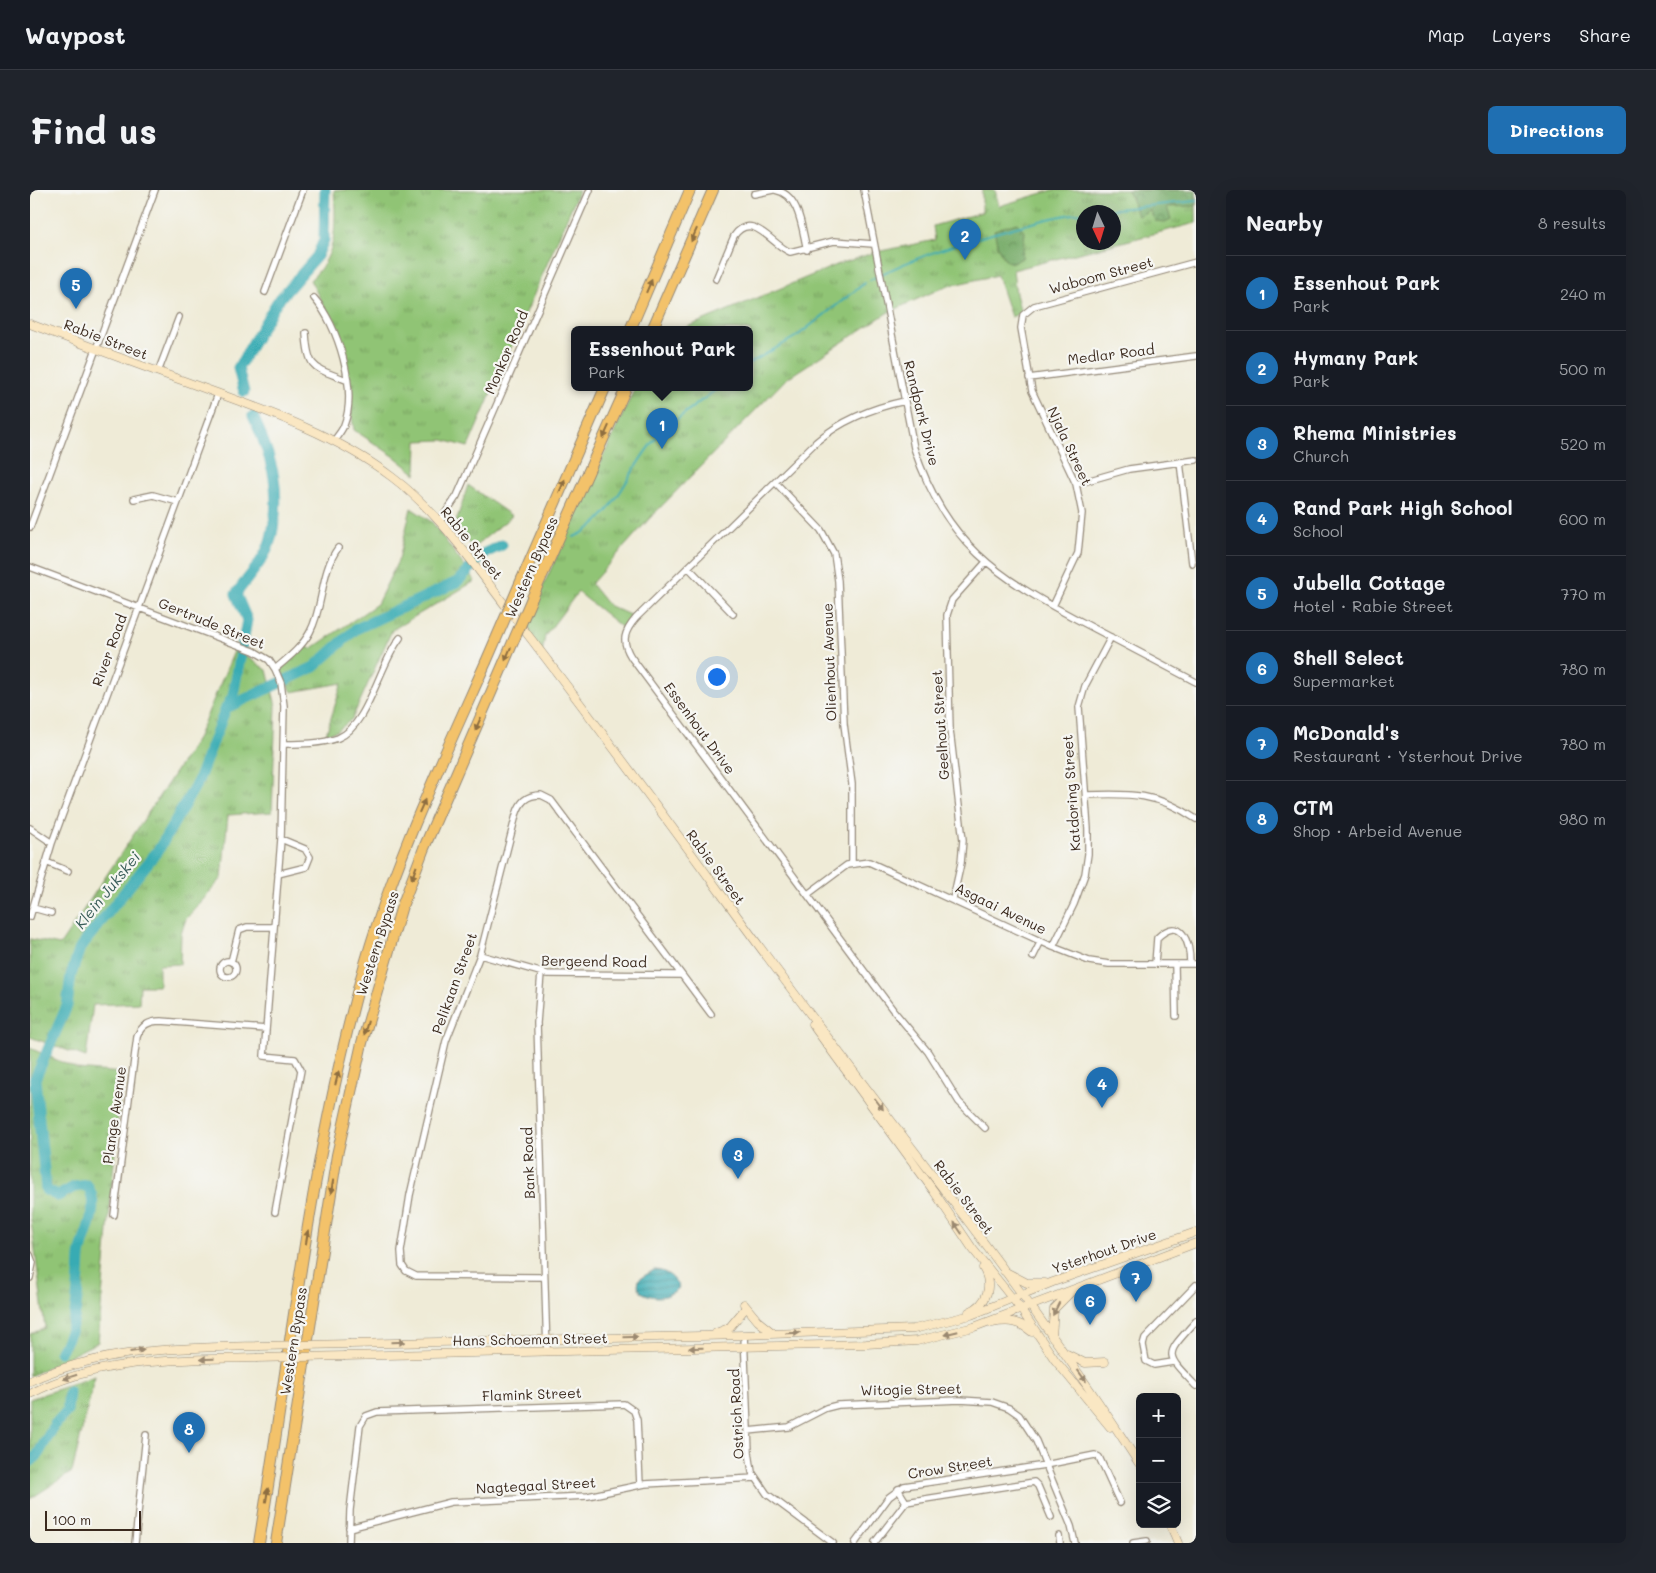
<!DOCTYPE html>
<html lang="en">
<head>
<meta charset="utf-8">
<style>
	body { margin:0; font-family:Mali,sans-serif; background:#20242c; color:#f1f3f6 }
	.controls { position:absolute; right:15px; bottom:15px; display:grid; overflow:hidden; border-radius:8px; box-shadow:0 5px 20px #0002 }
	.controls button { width:45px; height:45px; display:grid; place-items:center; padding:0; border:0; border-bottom:1px solid #363941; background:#171b24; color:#f1f3f6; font:25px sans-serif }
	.compass { position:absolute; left:1046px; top:15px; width:45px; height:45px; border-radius:50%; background:#171b24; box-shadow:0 5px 20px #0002; rotate:176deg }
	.scale { position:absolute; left:15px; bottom:12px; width:96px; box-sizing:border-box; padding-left:5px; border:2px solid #3b2a1e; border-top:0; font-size:14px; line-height:18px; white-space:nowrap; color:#3b2a1e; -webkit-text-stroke:4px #f6f6f2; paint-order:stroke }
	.you { position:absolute; left:686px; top:486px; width:18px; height:18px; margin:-12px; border:4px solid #fff; border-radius:50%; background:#1a73e8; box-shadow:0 0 0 8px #1a73e833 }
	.badge { display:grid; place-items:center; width:32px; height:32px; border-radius:50%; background:#1f6fb2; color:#fff; font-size:16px; font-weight:700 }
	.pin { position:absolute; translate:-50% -41px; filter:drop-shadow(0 1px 2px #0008) }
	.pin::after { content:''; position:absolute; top:26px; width:18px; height:15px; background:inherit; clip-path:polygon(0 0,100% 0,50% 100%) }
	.popup { position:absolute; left:541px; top:136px; width:182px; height:65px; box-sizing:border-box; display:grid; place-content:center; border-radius:8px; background:#171b24; filter:drop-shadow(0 1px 4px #0005); font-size:16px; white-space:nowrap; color:#9ea1a6 }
	.popup b { font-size:19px; color:#f1f3f6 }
	.popup::after { content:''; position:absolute; left:50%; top:100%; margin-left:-10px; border:10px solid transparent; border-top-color:#171b24 }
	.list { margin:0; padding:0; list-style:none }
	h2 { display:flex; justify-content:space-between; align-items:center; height:65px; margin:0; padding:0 20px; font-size:21px }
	h2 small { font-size:16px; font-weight:400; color:#9ea1a6 }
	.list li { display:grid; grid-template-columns:32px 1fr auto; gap:15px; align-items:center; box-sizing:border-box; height:75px; padding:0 20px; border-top:1px solid #363941 }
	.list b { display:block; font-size:19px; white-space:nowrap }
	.list p { margin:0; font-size:16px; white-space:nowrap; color:#9ea1a6 }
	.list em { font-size:16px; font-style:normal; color:#9ea1a6 }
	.icon { flex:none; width:28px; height:28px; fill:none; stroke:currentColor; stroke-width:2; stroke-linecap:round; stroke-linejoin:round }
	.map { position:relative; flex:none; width:1166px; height:1353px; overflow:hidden; border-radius:8px }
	header { display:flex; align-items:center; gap:30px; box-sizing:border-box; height:70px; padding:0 25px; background:#171b24; border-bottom:1px solid #363941 }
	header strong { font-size:24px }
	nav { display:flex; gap:28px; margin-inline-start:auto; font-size:18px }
	.intro { display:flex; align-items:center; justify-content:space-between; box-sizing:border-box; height:120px; padding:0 30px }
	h1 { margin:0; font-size:35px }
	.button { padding:12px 22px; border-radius:8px; background:#1f6fb2; color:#fff; font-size:18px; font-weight:700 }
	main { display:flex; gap:30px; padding:0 30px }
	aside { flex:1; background:#171b24; border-radius:8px; box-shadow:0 5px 20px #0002 }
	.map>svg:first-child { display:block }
	.grass { fill:url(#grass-tufts); stroke:#66774a; fill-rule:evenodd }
	.forest { fill:url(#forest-crowns); stroke:#586a42 }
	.water { fill:url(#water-rules); stroke:#3a6a68 }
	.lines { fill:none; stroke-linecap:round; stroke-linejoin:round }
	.stream { stroke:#39abb3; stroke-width:2 }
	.river { stroke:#39abb3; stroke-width:11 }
	.street-casing { stroke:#958a7a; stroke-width:8 }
	.secondary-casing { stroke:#958a7a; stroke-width:9 }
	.highway-casing { stroke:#958a7a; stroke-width:12 }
	.street { stroke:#fff; stroke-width:5.5 }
	.secondary { stroke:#fae7c3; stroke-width:8 }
	.highway { stroke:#f3c26a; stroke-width:10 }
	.secondary-bridge-casing { stroke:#958a7a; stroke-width:9; stroke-linecap:butt }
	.highway-bridge-casing { stroke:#958a7a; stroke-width:12; stroke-linecap:butt }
	.secondary-bridge { stroke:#fae7c3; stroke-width:8 }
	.highway-bridge { stroke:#f3c26a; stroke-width:10 }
	.oneway { fill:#8e6e40 }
	.oneway2 { fill:#9a8870 }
	.labels { text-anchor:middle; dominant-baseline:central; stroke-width:4.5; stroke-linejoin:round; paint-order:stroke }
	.street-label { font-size:14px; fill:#3b2a1e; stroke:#f6f6f2 }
	.water-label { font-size:15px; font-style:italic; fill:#3a5e5a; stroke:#f6f6f2 }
</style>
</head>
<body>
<header>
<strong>Waypost</strong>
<nav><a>Map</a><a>Layers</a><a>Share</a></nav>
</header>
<div class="intro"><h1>Find us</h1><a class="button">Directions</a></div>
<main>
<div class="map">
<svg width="1166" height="1353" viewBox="0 0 1166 1353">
	<defs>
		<pattern id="grass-tufts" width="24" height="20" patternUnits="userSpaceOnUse" patternTransform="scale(1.25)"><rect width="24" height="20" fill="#90c475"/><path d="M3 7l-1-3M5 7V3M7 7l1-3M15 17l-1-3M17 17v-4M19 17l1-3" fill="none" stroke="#779f5f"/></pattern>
		<pattern id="forest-crowns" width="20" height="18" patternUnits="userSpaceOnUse" patternTransform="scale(1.25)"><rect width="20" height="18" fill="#74aa66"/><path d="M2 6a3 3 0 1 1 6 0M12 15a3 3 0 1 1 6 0" fill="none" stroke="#608b53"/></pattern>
		<pattern id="water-rules" width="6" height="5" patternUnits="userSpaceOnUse" patternTransform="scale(1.25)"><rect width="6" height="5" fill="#39abb3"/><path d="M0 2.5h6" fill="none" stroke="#318b91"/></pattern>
	</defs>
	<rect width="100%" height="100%" fill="#f6f6f2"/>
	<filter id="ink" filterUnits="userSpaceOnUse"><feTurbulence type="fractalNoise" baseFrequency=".02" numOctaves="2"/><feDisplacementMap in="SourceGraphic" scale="10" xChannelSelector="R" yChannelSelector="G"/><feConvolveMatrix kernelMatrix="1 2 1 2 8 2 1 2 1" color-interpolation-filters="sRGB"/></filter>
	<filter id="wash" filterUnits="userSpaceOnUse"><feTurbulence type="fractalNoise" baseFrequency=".0096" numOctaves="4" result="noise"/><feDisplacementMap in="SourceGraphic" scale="20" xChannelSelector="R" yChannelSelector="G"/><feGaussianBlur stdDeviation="1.12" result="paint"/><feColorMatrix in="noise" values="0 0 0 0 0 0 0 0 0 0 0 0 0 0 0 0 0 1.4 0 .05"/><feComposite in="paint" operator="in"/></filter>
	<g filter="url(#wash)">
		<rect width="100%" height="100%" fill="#efebd7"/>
		<path class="grass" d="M304,0h245l-111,257 -25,-7 -26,1 -1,33 -21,-17 -41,-27 -15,-96 -29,-54c28,-25 26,-55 24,-90z
			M952,0h13l4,16 54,-16h143v33l-183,47 3,24 5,19 -10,4 -14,-42 -53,12 -57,26 -101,66 -137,140 -58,65 17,21 26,12 -9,13 -47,-38 -33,44 -3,17 -20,-22 113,-243h115v-58h-70l159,-66 37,-12 59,-12 -2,-14 49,-14zM1054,22h30v30h-30z
			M438,295l44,31 -39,32 -18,-23z
			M381,318l21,14 43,59 -83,49 -40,89 -15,12 -11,3 16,-51 -50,9 -12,-22 26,-24 5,3 66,-45 22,-45z
			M205,459l32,21 9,36 -4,106 -44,3 -6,63 -36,41 -5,14 -1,31 -21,1v21h-19l-1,17 -46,2 -7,52 -56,-20v-98l30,6 136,-204z
			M0,858l47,21 45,4 -24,269 -68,34v-42l15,-6 -15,-116z
			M65,1186l-23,96 -42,27v-100z"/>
		<path class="forest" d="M1098,0h68v16l-29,1 4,12 -6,3 -10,-1 -5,-11 -12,6z
			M987,33l8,9 -3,26 -9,5 -7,-2 -8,-13 -4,-18z"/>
		<path class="water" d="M624,1080c11,0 21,7 25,18 -13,10 -23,12 -38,4l-3,-7 1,-6z"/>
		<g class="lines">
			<path class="stream" d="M1057,22l109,-11
				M840,90c47,-25 99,-40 150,-54 22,-5 41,-12 64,-13
				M720,173l47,-27 68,-53
				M544,347c42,-17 54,-70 84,-101 18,-18 41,-33 60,-48"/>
			<path class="river" d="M214,202l-6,-24 39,-66 40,-46 7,-16 1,-50
				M196,518l88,-41 42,-38 101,-47 28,-29 17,-8
				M30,1162c16,-24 17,-50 19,-78 1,-7 0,-16 2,-23 5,-21 20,-45 6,-66l-13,2 -16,9 -12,-6 -11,-111 32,-73 4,-31 9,-27 79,-99 39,-68 28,-73 7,-12 14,-76 -11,-26c11,-16 28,-33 34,-52 13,-48 3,-82 -17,-126
				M0,1272l7,-6 18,-32 12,-13 2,-19"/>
		</g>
	</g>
	<g filter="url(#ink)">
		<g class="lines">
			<g class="street-casing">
				<path id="street" d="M745,0c25,4 27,40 32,60
					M834,0l50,258c32,96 83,129 168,174 38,20 76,40 114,60
					M724,4l19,-4
					M686,89l18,-43c18,-26 38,9 56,16l44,-11 39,3
					M235,102l38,-102
					M284,108c24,27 44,92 30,127 -2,6 -7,11 -10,16
					M276,143c2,37 8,34 40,47
					M128,182l21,-55
					M999,188l167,-22
					M875,211c-34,7 -63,19 -89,41l-180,176c-12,14 -15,23 -5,39l262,353 35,42 31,50 26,26
					M1150,272l12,101
					M746,293l45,47 13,24 4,27 6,143 8,60v78
					M1046,294l53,-15 67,-9
					M104,309l19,-4 25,7
					M410,331l17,-25 133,-306
					M0,337l125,-337
					M0,377l224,84 15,9 6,9 6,14 3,23 -3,133 -17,217 31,3 6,11 -26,142
					M658,377l45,47
					M1023,416l25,-53 4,-40 -6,-29 -44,-93 -11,-63 2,-13 11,-9 162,-44
					M245,479c13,-11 27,-22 35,-37 14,-26 10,-60 28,-84
					M254,554c17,0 37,0 54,-6 30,-12 41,-73 62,-100
					M1056,605c43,-2 73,-2 110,24
					M0,638l22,15
					M16,672l22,9
					M248,684l28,-7 4,-10 -5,-8 -24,-10
					M778,704l39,-29 22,-3 184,85 36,14 20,3h87
					M923,709l8,-36 2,-23 -13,-110 -3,-115 5,-15 34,-38
					M3,718l18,5
					M0,727l22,-74 166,-449
					M1023,757l21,-43 11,-30 3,-20v-25l-9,-122 6,-21 26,-49
					M450,765l67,19 132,1
					M1003,767l8,-16
					M190 779a8 8 0 1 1 16 0a8 8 0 1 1-16 0Z
					M201,772l8,-32 8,-3h27
					M1125,774l2,-26c25,-24 33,5 33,26
					M1145,775l1,51
					M511,783l-4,50 10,329
					M84,1025l23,-178c4,-12 12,-16 24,-16l105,8
					M0,1065l3,8 -3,15
					M514,1087l-128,-1 -10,-5 -4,-6 -1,-14 9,-56 36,-154 34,-86 36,-140c4,-13 10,-20 25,-20l10,5 160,214
					M1166,1131c-31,35 -33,31 0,65
					M714,1145l5,117 3,20 15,22 66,49
					M1143,1172l-19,3 -8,-4 -3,-16 2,-7 51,-53
					M718,1241l41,-4 37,-19 12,-3 122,-5 32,2 17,6 10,7 17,26 35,85 4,17
					M876,1312l128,-20 4,4 13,31
					M319,1338l102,-26 137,-6 57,-12 110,-6
					M1029,1346l1,7
					M845,1352l31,-40 -8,-13
					M105,1353l11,-108
					M319,1353l1,-33 10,-84 6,-10 11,-4 247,-8 10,7 3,9 3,65
					M825,1353l34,-46 15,-11 141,-21 50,-10 4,2 21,46
					M1103,1353l14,-2"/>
			</g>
			<g class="secondary-casing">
				<path id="secondary" d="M0,134c51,19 102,39 154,57 71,26 147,50 208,96 48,36 82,88 119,136 74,95 145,192 216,289 136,189 287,367 413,563
					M782,834l121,166 39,58 48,60 35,52 55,67
					M974,1081l23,12h18
					M714,1114l14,17 15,12
					M939,1122c19,-8 24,-27 14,-44
					M962,1133c17,-3 27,-2 40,9
					M686,1143l13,-5 15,-18
					M1022,1147l2,-28 18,-18
					M320,1154l394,-9 170,-6 57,-14 82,-33 143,-50
					M1037,1164l18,9 20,-1
					M315,1166l521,-12 51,-3 57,-14 222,-84
					M0,1191c73,-33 150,-33 229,-35
					M0,1204c70,-37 150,-34 226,-36
					M1140,1334l8,19"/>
			</g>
			<g class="highway-casing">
				<path id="highway" d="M600,140l60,-140
					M622,140l61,-140
					M492,389l83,-191
					M502,408l94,-210
					M229,1353c31,-189 51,-380 102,-565 30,-110 79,-213 125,-316
					M246,1353l61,-388 25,-112 39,-134 23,-61 73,-169"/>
			</g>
			<use href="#street" class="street"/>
			<use href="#secondary" class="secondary"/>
			<use href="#highway" class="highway"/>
			<g class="secondary-bridge-casing">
				<path id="secondary-bridge" d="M229,1156l91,-2
					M226,1168l89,-2"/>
			</g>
			<g class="highway-bridge-casing">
				<path id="highway-bridge" d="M456,472l36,-83
					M467,489l35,-81"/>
			</g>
			<use href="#secondary-bridge" class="secondary-bridge"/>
			<use href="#highway-bridge" class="highway-bridge"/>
		</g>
		<defs><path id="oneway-solid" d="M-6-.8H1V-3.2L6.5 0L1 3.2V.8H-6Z" transform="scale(1.25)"/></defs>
		<g class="oneway">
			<use href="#oneway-solid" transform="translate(664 45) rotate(114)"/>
			<use href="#oneway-solid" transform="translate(619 96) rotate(-67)"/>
			<use href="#oneway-solid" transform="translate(576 242) rotate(114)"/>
			<use href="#oneway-solid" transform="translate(532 296) rotate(-67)"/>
			<use href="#oneway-solid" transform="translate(478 464) rotate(113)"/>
			<use href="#oneway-solid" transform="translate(448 534) rotate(114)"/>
			<use href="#oneway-solid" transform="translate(392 616) rotate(-66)"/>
			<use href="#oneway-solid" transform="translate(384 683) rotate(110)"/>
			<use href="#oneway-solid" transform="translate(336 838) rotate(105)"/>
			<use href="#oneway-solid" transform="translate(307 888) rotate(-76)"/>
			<use href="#oneway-solid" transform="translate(302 997) rotate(100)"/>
			<use href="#oneway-solid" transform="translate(277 1047) rotate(-81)"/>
			<use href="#oneway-solid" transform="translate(237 1305) rotate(-81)"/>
		</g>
		<g class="oneway2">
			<use href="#oneway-solid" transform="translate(849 914) rotate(53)"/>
			<use href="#oneway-solid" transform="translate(928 1038) rotate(-124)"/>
			<use href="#oneway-solid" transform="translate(1026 1119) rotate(117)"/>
			<use href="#oneway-solid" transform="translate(763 1143) rotate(-1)"/>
			<use href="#oneway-solid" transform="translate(921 1143) rotate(166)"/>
			<use href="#oneway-solid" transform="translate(601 1147) rotate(-1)"/>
			<use href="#oneway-solid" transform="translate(368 1152) rotate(-2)"/>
			<use href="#oneway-solid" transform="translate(666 1158) rotate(179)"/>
			<use href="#oneway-solid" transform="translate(107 1161) rotate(-7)"/>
			<use href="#oneway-solid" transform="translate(177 1169) rotate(179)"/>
			<use href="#oneway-solid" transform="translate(1052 1186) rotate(54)"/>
			<use href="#oneway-solid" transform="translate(40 1187) rotate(162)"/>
		</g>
	</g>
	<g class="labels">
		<g class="street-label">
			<text transform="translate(1071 85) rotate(-15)">Waboom Street</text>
			<text transform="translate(76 149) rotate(21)">Rabie Street</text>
			<text transform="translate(476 162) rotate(-67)">Monkor Road</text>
			<text transform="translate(1081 164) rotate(-7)">Medlar Road</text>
			<text transform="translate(892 223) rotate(76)">Randpark Drive</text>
			<text transform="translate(1040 256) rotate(65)">Njala Street</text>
			<text transform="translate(442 353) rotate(51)">Rabie Street</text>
			<text transform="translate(501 377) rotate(-66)">Western Bypass</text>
			<text transform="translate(182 433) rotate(22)">Gertrude Street</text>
			<text transform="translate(79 460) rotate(-70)">River Road</text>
			<text transform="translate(799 472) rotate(-92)">Olienhout Avenue</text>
			<text transform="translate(910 535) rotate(-94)">Geelhout Street</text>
			<text transform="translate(670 538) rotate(54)">Essenhout Drive</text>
			<text transform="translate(1041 603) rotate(-94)">Katdoring Street</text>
			<text transform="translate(686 677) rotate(54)">Rabie Street</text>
			<text transform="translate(971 718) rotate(26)">Asgaai Avenue</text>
			<text transform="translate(347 753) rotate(-72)">Western Bypass</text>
			<text transform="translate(564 771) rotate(1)">Bergeend Road</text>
			<text transform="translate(424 793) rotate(-70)">Pelikaan Street</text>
			<text transform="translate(84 925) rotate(-82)">Plange Avenue</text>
			<text transform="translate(498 973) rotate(-92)">Bank Road</text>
			<text transform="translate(934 1007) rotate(53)">Rabie Street</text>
			<text transform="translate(1074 1061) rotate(-19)">Ysterhout Drive</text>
			<text transform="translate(500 1149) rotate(-1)">Hans Schoeman Street</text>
			<text transform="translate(263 1151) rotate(-81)">Western Bypass</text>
			<text transform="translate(881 1199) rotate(-1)">Witogie Street</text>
			<text transform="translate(502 1204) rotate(-2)">Flamink Street</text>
			<text transform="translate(706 1224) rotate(-93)">Ostrich Road</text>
			<text transform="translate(920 1277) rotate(-9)">Crow Street</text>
			<text transform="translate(506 1295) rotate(-3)">Nagtegaal Street</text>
		</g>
		<g class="water-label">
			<text transform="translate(77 700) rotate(-51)">Klein Jukskei</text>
		</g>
	</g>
</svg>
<div class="controls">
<button>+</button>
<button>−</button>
<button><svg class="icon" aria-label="layers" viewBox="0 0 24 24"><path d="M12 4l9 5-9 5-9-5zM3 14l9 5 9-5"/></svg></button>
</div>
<svg class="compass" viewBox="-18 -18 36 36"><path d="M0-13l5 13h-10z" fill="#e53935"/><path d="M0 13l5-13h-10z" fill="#9ea1a6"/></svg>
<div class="scale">100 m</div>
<div class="you"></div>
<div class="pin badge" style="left:632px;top:259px">1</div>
<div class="popup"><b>Essenhout Park</b>Park</div>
<div class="pin badge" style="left:935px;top:70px">2</div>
<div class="pin badge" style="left:708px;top:989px">3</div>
<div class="pin badge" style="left:1072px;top:918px">4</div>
<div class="pin badge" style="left:46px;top:119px">5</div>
<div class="pin badge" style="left:1060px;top:1135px">6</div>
<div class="pin badge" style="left:1106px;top:1112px">7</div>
<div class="pin badge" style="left:159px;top:1263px">8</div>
</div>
<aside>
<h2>Nearby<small>8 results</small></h2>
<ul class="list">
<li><span class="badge">1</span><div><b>Essenhout Park</b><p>Park</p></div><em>240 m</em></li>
<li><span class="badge">2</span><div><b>Hymany Park</b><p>Park</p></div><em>500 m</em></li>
<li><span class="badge">3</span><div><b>Rhema Ministries</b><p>Church</p></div><em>520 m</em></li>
<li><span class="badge">4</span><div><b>Rand Park High School</b><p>School</p></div><em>600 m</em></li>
<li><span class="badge">5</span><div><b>Jubella Cottage</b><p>Hotel · Rabie Street</p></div><em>770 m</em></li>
<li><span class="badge">6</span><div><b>Shell Select</b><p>Supermarket</p></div><em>780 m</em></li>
<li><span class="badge">7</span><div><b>McDonald's</b><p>Restaurant · Ysterhout Drive</p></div><em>780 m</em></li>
<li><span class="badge">8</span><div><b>CTM</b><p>Shop · Arbeid Avenue</p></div><em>980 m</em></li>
</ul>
</aside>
</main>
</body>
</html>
